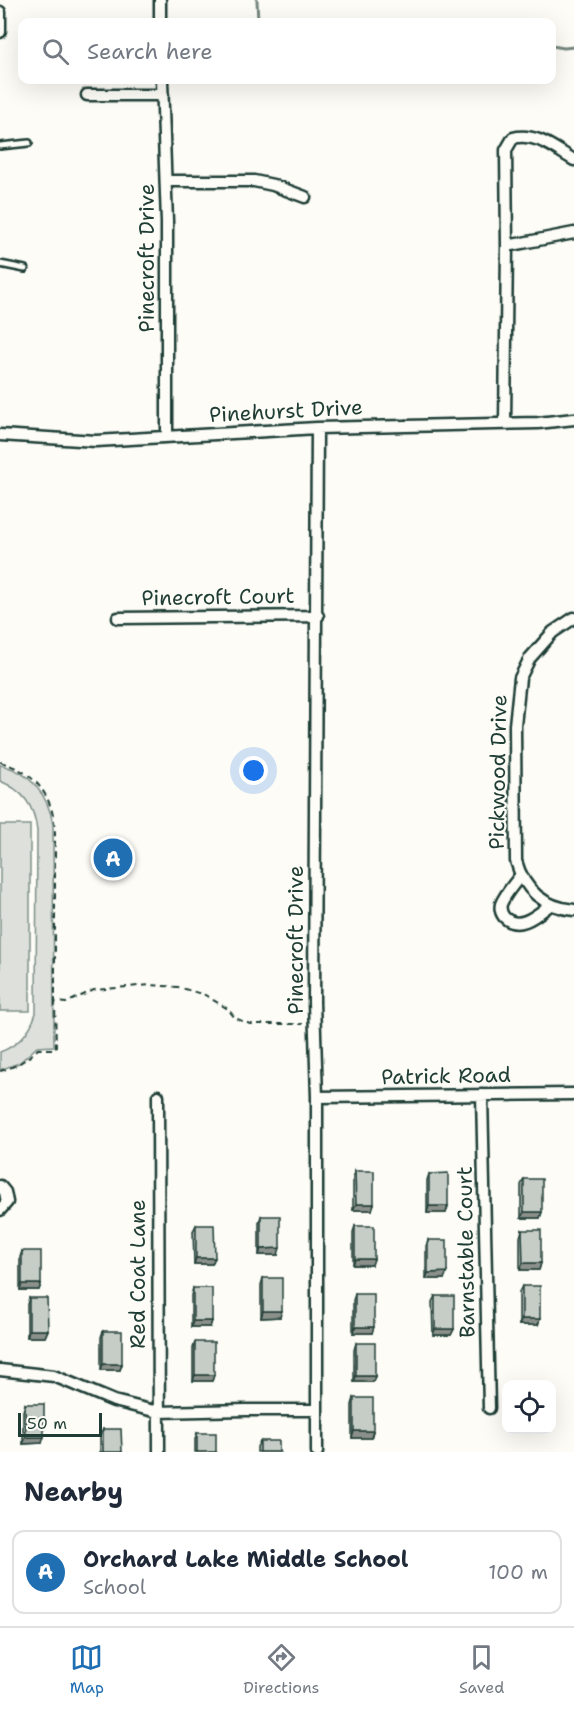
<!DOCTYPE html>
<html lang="en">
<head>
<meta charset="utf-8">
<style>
	body { margin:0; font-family:"Shantell Sans",sans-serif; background:#f2f2f3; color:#1f2937 }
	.controls { position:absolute; right:18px; bottom:18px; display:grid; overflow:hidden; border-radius:12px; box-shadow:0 6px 24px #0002 }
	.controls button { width:54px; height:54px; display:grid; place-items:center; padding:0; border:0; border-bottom:2px solid #e0e1e3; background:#fff; color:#1f2937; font:30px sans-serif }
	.scale { position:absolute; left:18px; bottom:15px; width:84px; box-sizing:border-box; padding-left:6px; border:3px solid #1f3d34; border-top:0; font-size:16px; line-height:21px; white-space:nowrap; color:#1f3d34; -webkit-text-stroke:4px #fdfcf7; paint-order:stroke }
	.you { position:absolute; left:254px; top:771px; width:21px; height:21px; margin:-15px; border:4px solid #fff; border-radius:50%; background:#1a73e8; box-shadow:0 0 0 9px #1a73e833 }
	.badge { display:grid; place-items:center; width:39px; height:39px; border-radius:50%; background:#1f6fb2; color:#fff; font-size:20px; font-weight:700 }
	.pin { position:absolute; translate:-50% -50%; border:3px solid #fff; box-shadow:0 2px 6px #0006 }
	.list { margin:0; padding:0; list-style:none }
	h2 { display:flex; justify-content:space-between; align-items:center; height:78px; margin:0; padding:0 24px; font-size:26px }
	h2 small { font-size:20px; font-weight:400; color:#747a83 }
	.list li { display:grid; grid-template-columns:39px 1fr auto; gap:18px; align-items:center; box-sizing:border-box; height:84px; margin:0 12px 12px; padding:0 12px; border:2px solid #e0e1e3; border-radius:12px }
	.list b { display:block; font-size:22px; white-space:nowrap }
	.list p { margin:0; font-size:20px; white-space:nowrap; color:#747a83 }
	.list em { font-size:20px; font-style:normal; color:#747a83 }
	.icon { flex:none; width:33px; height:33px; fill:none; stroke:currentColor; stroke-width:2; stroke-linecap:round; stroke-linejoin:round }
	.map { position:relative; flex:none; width:574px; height:1452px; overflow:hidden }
	.search { position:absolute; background:#fff; box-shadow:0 6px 24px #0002; left:18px; right:18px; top:18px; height:66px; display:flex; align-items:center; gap:15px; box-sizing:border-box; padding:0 21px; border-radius:12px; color:#747a83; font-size:22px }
	.sheet { height:174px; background:#fff }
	nav { display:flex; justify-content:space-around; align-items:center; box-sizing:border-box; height:84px; border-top:2px solid #e0e1e3; background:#fff; font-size:16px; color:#747a83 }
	nav a { display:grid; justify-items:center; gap:3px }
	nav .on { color:#1f6fb2 }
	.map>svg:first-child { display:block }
	.green { fill:#dde0db; stroke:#7e8e88; stroke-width:1.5 }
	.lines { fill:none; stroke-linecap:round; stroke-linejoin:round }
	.stream { stroke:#75877f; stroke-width:3 }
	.lane-casing { stroke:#1f3d34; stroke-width:10 }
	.street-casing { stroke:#1f3d34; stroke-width:15 }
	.path { stroke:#1f3d34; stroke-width:2; stroke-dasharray:6 4.5; stroke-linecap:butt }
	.lane { stroke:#fdfcf7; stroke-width:5 }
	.street { stroke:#fdfcf7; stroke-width:10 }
	.wall { fill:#aab0ab; stroke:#1f3d34; stroke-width:1.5 }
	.shaded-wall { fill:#8b908b; stroke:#1f3d34; stroke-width:1.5 }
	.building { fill:#c6cdc7; stroke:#1f3d34; stroke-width:1.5 }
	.labels { text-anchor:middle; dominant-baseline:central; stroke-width:4.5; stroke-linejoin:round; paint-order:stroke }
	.street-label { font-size:21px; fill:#1f3d34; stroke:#fdfcf7 }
</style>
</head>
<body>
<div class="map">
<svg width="574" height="1452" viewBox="0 0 574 1452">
	<rect width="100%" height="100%" fill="#fdfcf7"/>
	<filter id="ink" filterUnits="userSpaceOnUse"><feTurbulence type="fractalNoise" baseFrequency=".0167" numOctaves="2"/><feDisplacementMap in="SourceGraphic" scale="12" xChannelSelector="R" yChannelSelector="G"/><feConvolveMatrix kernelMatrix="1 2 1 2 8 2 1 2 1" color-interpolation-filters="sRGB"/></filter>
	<g filter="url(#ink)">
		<path class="green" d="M0,765c30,6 49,31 53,60l1,221 -17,1 -18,16 -19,7v-18c19,-7 30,-20 36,-39l1,-182c-2,-24 -14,-41 -37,-50z
			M0,825h30v186h-30z"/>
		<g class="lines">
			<path class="stream" d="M257,0l1,22
				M552,46l12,2 10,-1"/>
			<g class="lane-casing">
				<path id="lane" d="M0,146l29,-3
					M0,264l25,5"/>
			</g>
			<g class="street-casing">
				<path id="street" d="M0,12v20
					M160,22v-22
					M162,80l5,142v214
					M87,95h76
					M574,160c-19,-11 -38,-28 -61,-22l-7,12 1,96 67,-13
					M166,181h88l19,4 32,12
					M505,423l2,-177
					M0,435l96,6 221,-13 221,-5 36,-4
					M118,618l200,-2
					M574,618l-21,14 -23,26 -10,20 -5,47 1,136c8,29 28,46 58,49
					M520,876c-6,8 -15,18 -19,28 -1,4 0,9 3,13 15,15 34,-3 46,-12
					M482,1095l7,313
					M158,1096l1,356
					M317,1097l257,-3
					M0,1186l5,6 2,10 -7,8
					M0,1370l54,6 60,25 44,11 88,-2h71
					M317,1452v-355l-3,-95 3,-574"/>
			</g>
			<path class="path" d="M0,762c36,10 54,35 55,71v169
				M0,1071c16,-4 26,-11 38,-22h18l-1,-47 11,1 28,-13 56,-5 28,2 27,8 23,14 7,9 15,6h53"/>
			<use href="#lane" class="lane"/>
			<use href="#street" class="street"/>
		</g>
		<path class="wall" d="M355,1171l17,39h-19v-32z
			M429,1174l19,32 -2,7h-19v-33z
			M524,1179l18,33 -2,6h-19v-33z
			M261,1216l17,39h-19v-33z
			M196,1225l16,39h-18l-1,-33z
			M355,1226l17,39h-19v-33z
			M522,1230l19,33 -2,7h-19v-33z
			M428,1240l16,39h-18v-33z
			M22,1251l19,33 -2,6h-19v-33z
			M263,1278l17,39 -19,1v-33z
			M522,1286l18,33 -2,6h-19v-33z
			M193,1288l19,33 -2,6h-19v-32z
			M355,1294l17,39h-19v-33z
			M435,1296l19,33 -3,6h-18l-1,-33z
			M29,1298l19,32 -3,7h-18v-33z
			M103,1331l19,33 -2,6h-19v-33z
			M195,1342l19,33 -2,6h-19v-33z
			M356,1343l19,33 -2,6h-19v-32z
			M354,1398l19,33 -2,7h-19v-33z
			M25,1404l17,39 -19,1v-33z
			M103,1429l19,23h-22v-17z
			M197,1433l19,19h-21v-13z
			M260,1441l19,11h-22v-5z"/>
		<path class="shaded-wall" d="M356,1204h18l-2,6h-19z
			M429,1206h19l-2,7h-19z
			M524,1212h18l-2,6h-19z
			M280,1248l-2,7h-19l2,-6z
			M196,1258h19l-3,6h-18z
			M355,1259h19l-2,6h-19z
			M523,1263h18l-2,7h-19z
			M447,1272l-3,7h-18l2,-6z
			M22,1284h19l-2,6h-19z
			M263,1311h19l-2,6 -19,1z
			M522,1319h18l-2,6h-19z
			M193,1321h19l-2,6h-19z
			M355,1327h19l-2,6h-19z
			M435,1329h19l-3,6h-18z
			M29,1330h19l-3,7h-18z
			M103,1364h19l-2,6h-19z
			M195,1375h19l-2,6h-19z
			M356,1376h19l-2,6h-19z
			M354,1431h19l-2,7h-19z
			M26,1437h18l-2,6 -19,1z"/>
		<path class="building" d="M355,1171h19v33h-18z
			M448,1173v33h-19v-32z
			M524,1179h18v33h-18z
			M261,1216h19v32l-19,1z
			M196,1225h18l1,33h-19z
			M355,1226h19v33h-19z
			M522,1230h19v33h-18z
			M428,1240h19v32l-19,1z
			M22,1251h19v33h-19z
			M263,1278h19v33h-19z
			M522,1286h18v33h-18z
			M193,1288h19v33h-19z
			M355,1294h19v33h-19z
			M435,1296h19v33h-19z
			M29,1298h18l1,32h-19z
			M103,1331h19v33h-19z
			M195,1342h19v33h-19z
			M356,1343h19v33h-19z
			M354,1398h19v33h-19z
			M25,1404h19v33h-18z
			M103,1429h18l1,23h-19z
			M197,1433h19v19h-19z
			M260,1441h19v11h-19z"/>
	</g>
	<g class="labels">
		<g class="street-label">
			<text transform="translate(147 258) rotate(-90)">Pinecroft Drive</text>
			<text transform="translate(286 411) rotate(-3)">Pinehurst Drive</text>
			<text transform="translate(218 597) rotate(-1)">Pinecroft Court</text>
			<text transform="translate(498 772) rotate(-89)">Pickwood Drive</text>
			<text transform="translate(296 940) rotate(-90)">Pinecroft Drive</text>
			<text transform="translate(446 1076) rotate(-1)">Patrick Road</text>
			<text transform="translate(466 1252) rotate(-91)">Barnstable Court</text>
			<text transform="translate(138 1274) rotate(-90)">Red Coat Lane</text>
		</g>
	</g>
</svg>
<div class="controls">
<button><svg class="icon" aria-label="locate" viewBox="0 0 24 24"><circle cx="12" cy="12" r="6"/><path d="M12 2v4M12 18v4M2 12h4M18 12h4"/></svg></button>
</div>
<div class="scale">50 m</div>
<div class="you"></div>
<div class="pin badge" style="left:113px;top:858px">A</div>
<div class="search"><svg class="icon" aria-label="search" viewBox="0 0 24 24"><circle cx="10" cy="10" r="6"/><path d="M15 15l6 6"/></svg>Search here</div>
</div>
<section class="sheet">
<h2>Nearby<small></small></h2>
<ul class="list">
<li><span class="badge">A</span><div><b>Orchard Lake Middle School</b><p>School</p></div><em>100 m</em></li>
</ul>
</section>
<nav>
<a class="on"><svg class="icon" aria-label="map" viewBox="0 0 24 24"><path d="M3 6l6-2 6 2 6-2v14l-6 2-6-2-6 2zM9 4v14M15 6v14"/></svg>Map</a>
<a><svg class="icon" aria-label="directions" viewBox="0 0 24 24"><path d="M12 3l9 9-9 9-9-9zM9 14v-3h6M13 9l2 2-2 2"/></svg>Directions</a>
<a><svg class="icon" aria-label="saved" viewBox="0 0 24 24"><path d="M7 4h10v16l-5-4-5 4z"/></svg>Saved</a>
</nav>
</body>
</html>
